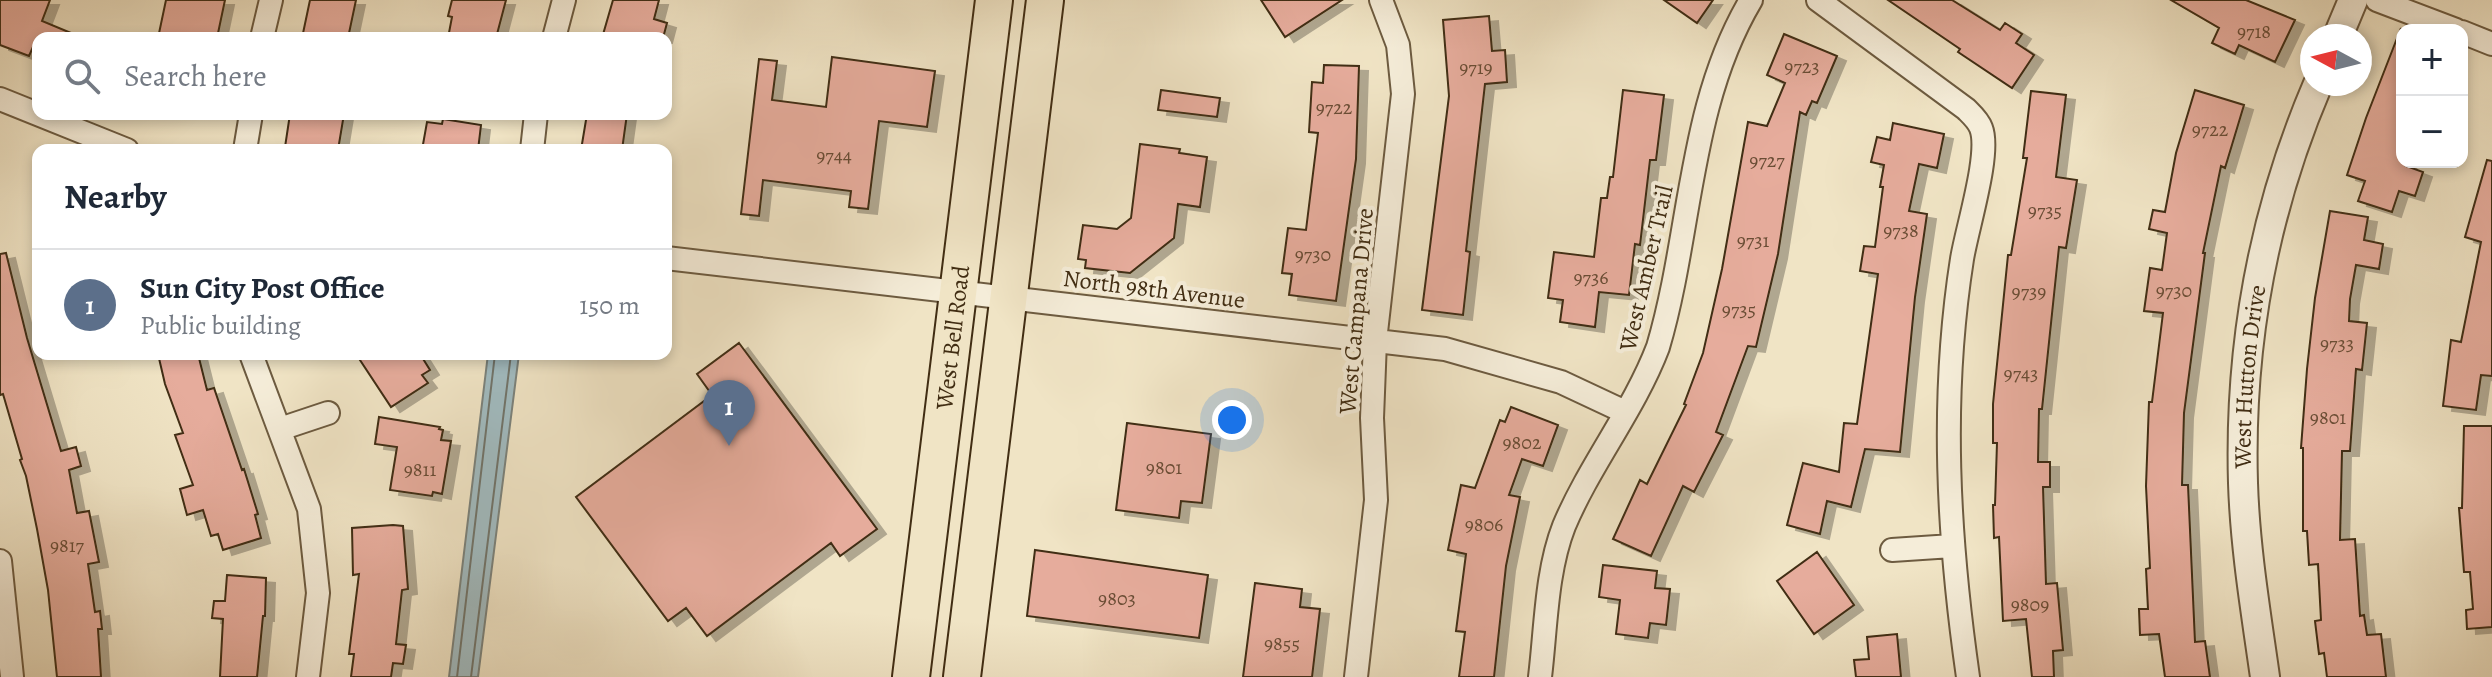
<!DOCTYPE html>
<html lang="en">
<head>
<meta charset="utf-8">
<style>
	body { margin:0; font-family:Alegreya,serif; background:#f6f6f7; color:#1f2937 }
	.controls { position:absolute; right:24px; top:24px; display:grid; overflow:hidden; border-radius:16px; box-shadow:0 4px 12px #0003 }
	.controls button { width:72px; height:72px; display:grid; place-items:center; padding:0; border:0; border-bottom:2px solid #e0e1e3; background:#fff; color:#1f2937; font:40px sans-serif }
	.compass { position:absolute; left:2300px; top:24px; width:72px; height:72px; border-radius:50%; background:#fff; box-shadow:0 4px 12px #0003; rotate:277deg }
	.you { position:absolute; left:1232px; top:420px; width:28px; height:28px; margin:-20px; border:6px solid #fff; border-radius:50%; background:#1a73e8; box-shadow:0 0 0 12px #1a73e833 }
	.badge { display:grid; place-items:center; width:52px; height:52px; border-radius:50%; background:#8f2418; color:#fff; font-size:26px; font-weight:700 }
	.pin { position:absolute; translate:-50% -66px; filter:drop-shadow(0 2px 4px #0008) }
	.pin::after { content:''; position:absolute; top:42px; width:28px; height:24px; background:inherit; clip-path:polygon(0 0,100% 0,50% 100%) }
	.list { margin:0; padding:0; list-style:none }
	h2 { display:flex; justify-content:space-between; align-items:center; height:104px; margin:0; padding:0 32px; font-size:34px }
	h2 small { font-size:26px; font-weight:400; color:#747a83 }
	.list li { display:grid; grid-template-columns:52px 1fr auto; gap:24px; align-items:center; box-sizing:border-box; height:112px; padding:0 32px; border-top:2px solid #e0e1e3 }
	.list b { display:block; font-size:30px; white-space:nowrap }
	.list p { margin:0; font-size:26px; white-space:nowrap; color:#747a83 }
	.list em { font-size:26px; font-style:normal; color:#747a83 }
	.icon { flex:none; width:44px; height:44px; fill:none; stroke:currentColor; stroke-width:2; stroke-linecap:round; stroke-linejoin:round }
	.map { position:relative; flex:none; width:2492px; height:677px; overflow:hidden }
	.search { position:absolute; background:#fff; box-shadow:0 4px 12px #0003; left:32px; top:32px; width:640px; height:88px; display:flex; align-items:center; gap:20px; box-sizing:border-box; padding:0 28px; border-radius:16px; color:#747a83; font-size:30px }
	.panel { position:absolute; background:#fff; box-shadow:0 4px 12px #0003; left:32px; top:144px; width:640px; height:216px; border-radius:16px }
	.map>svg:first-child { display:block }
	.water { fill:#a1bbc0; stroke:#7b827b; stroke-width:2 }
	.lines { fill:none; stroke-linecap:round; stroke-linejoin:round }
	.shore { stroke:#71746a; stroke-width:2 }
	.building { fill:#e6ac9c; stroke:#412d13; stroke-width:2; filter:url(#shadow) }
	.minor-casing { stroke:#6d5b40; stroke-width:26 }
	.tertiary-casing { stroke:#6d5b40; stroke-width:32 }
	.primary-casing { stroke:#412d13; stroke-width:40 }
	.minor { stroke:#f5edd9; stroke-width:22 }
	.tertiary { stroke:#f5edd9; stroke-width:28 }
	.primary { stroke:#f0e4c5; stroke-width:36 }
	.labels { text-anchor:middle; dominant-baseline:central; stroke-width:8; stroke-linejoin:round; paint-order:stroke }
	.number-label { font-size:20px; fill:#6a4d35 }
	.street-label { font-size:24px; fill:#412d13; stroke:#f5edd9 }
</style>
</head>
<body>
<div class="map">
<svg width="2492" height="677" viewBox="0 0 2492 677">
	<defs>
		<filter id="shadow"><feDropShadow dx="9" dy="5" stdDeviation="0" flood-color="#0004"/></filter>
	</defs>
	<rect width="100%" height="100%" fill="#f0e4c5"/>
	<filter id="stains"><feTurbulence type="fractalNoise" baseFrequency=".0025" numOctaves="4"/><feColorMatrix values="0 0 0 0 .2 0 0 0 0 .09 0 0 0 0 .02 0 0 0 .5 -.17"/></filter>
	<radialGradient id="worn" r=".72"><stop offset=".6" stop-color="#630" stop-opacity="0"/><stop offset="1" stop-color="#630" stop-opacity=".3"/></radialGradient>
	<path class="water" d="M488,354h31l-41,323h-29z"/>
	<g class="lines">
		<path class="shore" d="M457,677l38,-323
			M471,677l40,-323"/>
	</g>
	<path class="building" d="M0,0h50l-8,21 41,17h-45v10l-5,-1 -4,9 -29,-11z
		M166,0h59l-8,38h-59z
		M310,0h46l-8,38h-46z
		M452,0h54l-10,38h-48l4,-21 -4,-1z
		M613,0h46l-5,19 13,4 -4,15h-61z
		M1261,0h81l-57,37z
		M1664,0h49l-16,23z
		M1888,0h64l48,30 5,-7 17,11 -6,9 18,12 -22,33 -54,-36 2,-3z
		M2171,0h75l49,20 -20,42 -36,-17 -4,9 -23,-11 7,-15z
		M1489,16l3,35 13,-1 2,32 -22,2 -19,167 4,1 -7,63 -41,-5 27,-214 -6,-76z
		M2401,28l1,134h6l-2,4 17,6 -8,24 -16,-5 -7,21 -34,-11 7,-20 -18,-6 19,-57z
		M1784,34l53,22 -20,47 -5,-2 -6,14 -6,-3 -22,142 -22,93 -8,-1 -32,86 7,3 -29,57 -11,-6 -32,70 -38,-17 27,-59 7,4 39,-79 -2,-1 19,-51 19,-84 26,-147 19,4 18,-43 -18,-8z
		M832,57l103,14 -8,56 -48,-6 -11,88 -19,-2 2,-16 -88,-11 -4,36 -18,-2 18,-155 18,2 -5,39 54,7z
		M1324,65l35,1 -3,93 -20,142 -47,-6 3,-21 -10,-1 6,-45 18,2 12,-97 -9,-1 3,-50 11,1z
		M1161,90l59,8 -3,19 -59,-7z
		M1623,90l41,5 -8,65h-6l-10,85 -5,-1 -6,51 -30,-3 -4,35 -35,-5 3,-22 -15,-2 6,-46 40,5 7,-59h6l3,-21h3z
		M2195,90l49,15 -19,63 -4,-2 -18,87h2l-21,160 -2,72h6l7,157 10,-1 5,36h-45l-6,-43 -19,1 -1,-26h9l-2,-40 4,-1 -4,-82 3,-84h3l11,-89 -19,-2 6,-43 12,2 5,-37 -18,-4 4,-19 12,2 11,-59z
		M2031,91l35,4 -10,82 21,3 -11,68 -7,-1 -17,162h-3l-1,53h12v25h-7l3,97 11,-1 6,67 -10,1 1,26h-22l-6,-58 -23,2 -4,-84 -5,1 -1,-33h2l2,-62h-4v-39l15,-149h3l16,-97h-4z
		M290,114h54l-6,36 -53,-3z
		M587,114h40l-5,36h-41z
		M443,119l38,6 -3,25h-56l5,-28 15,2z
		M1893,123l51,11 -7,34 -18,-4 -10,47 18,3 -12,83 -15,155 -35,-3 -14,58 -24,-6 -7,33 -33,-9 16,-62 36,9 5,-49 13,1 21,-150 -18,-3 4,-25 11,1 8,-60h-3l4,-22 -13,-3 6,-25 13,3z
		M1140,144l40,5 -1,4 28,4 -7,50 -22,-3 -4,34 -44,35 -45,-5 1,-8 -8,-1 5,-34 34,4 14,-11z
		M2487,160l5,1v215l-11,-1 -5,35 -33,-4 8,-66 10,2 20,-100 -16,-5z
		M2330,211l38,6 -4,23 19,4 -4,25 -23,-4 -6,34 -1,22 18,2 -5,47 -6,-1 -6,82h-8l-2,89 15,-1 5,77 4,-1 3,20 14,-1 5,43h-59l-3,-24 -5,1 -4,-33 6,-1 -3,-56 -9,1 -2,-34h-4v-83h-2l6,-79 8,-71z
		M6,253l21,85 34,113 15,-4 5,19 -12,4 8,43 12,-2 10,51 -11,2 7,48 5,-1 2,18h-4l3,48h-44l-9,-87 -11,-61 -11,-53 -6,-16 2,-1 -19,-65 -3,1v-141z
		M739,343l138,186 -37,27 -9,-13 -124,93 -21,-28 -18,13 -92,-124 136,-102 -15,-21z
		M158,354h40l9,36 7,-2 28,82 2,-1 14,45 -3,1 6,23 -38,12 -5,-16 -7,2 -8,-26 -16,5 -7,-26 13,-4 -18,-50 8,-2 -18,-49z
		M356,354h64l10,16 -8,5 6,8 -37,24z
		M1511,407l47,18 -15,41 -21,-7 -13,36 11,2 -14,69 -12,111h-35l6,-45 -9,-1 10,-77 -18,-4 13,-65 14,3 25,-68 5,2z
		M379,417l61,10 -1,2 4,1 -2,10 10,1 -9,53 -9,-2 -1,4 -42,-6 7,-43 -22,-3z
		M1127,423l84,11 -9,69 -21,-2 -2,17 -63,-8z
		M2464,426h28v201l-25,2 -1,-19 7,-1 -3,-37h-6l-5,-64h3z
		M393,525l10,1 5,63 -6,1 -6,54 10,1 -3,19 -10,-1 -2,14h-40l3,-23h-5l10,-80 -6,1 -1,-47z
		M1035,550l173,25 -9,63 -172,-22z
		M1817,552l37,53 -40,29 -37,-53z
		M1603,565l54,6 -2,17 15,1 -4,36 -16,-2 -2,15 -32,-4 4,-34 -21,-3z
		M227,575l39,3 -1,38h-2l-6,61h-37l3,-58 -11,-1 2,-17h11z
		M1255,583l47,6 -2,18 20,2 -8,68h-69z
		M1897,634l4,43h-45l-2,-17 15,-1 -2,-22z"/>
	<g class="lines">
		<g class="minor-casing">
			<path id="minor" d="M1818,0l148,109c6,6 12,11 15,19 10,25 -14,100 -19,131 -22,140 -14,278 6,418
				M2377,0l79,30
				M2462,32l30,12
				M262,38l9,-38
				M554,38l10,-38
				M0,99l127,51
				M245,150l6,-36
				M532,150l4,-36
				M666,258l779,91 116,33 64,30
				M251,354l58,155 9,84 -10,84
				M280,429l48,-16
				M1892,550l60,-4
				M0,561l12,116
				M1356,677l20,-177 -4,-82 3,-77 28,-247 -5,-49 -17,-45
				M1540,677c6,-49 6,-105 24,-151 26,-62 70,-116 94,-179 34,-115 30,-241 93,-347"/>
		</g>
		<g class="tertiary-casing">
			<g id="tertiary">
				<path d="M2338,36l15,-36"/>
				<path id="s1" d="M2265,677c-9,-64 -20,-129 -22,-194 -4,-137 21,-273 75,-399"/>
			</g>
		</g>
		<g class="primary-casing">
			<g id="primary">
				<path id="s2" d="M911,677l83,-677"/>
				<path d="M962,677l83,-677"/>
			</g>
		</g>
		<use href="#minor" class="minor"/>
		<use href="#tertiary" class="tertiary"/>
		<use href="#primary" class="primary"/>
	</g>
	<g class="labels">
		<g class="number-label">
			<text x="2254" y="31">9718</text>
			<text x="1802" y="66">9723</text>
			<text x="1476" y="67">9719</text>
			<text x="1334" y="107">9722</text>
			<text x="2210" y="129">9722</text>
			<text x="834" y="155">9744</text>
			<text x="1767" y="160">9727</text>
			<text x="2045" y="210">9735</text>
			<text x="1901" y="230">9738</text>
			<text x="1753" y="240">9731</text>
			<text x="1313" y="254">9730</text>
			<text x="1591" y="277">9736</text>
			<text x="2174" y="290">9730</text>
			<text x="2029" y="291">9739</text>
			<text x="1739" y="309">9735</text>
			<text x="2337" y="343">9733</text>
			<text x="2021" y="373">9743</text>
			<text x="2328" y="417">9801</text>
			<text x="1522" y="442">9802</text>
			<text x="1164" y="467">9801</text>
			<text x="420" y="469">9811</text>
			<text x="1484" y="524">9806</text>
			<text x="67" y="545">9817</text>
			<text x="1117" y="598">9803</text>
			<text x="2030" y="604">9809</text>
			<text x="1282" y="643">9855</text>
		</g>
		<g class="street-label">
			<text transform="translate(1646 268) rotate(-77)">West Amber Trail</text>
			<text transform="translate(1154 289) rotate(7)">North 98th Avenue</text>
			<text transform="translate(1356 311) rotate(-85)">West Campana Drive</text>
			<text stroke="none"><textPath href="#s2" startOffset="342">West Bell Road</textPath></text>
			<text stroke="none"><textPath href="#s1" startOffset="302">West Hutton Drive</textPath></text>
		</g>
	</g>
	<rect width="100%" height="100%" filter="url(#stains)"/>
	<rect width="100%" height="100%" fill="url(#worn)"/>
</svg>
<div class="controls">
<button>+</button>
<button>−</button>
</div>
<svg class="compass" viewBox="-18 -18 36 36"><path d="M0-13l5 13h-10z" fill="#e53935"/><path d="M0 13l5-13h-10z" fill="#747a83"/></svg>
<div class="you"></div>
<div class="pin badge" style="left:729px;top:446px;background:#5c6f8a">1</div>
<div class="search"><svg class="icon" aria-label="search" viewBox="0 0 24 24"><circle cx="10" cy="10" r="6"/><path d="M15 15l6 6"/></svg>Search here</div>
<section class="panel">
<h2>Nearby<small></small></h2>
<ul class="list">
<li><span class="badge" style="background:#5c6f8a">1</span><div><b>Sun City Post Office</b><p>Public building</p></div><em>150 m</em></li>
</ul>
</section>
</div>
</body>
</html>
